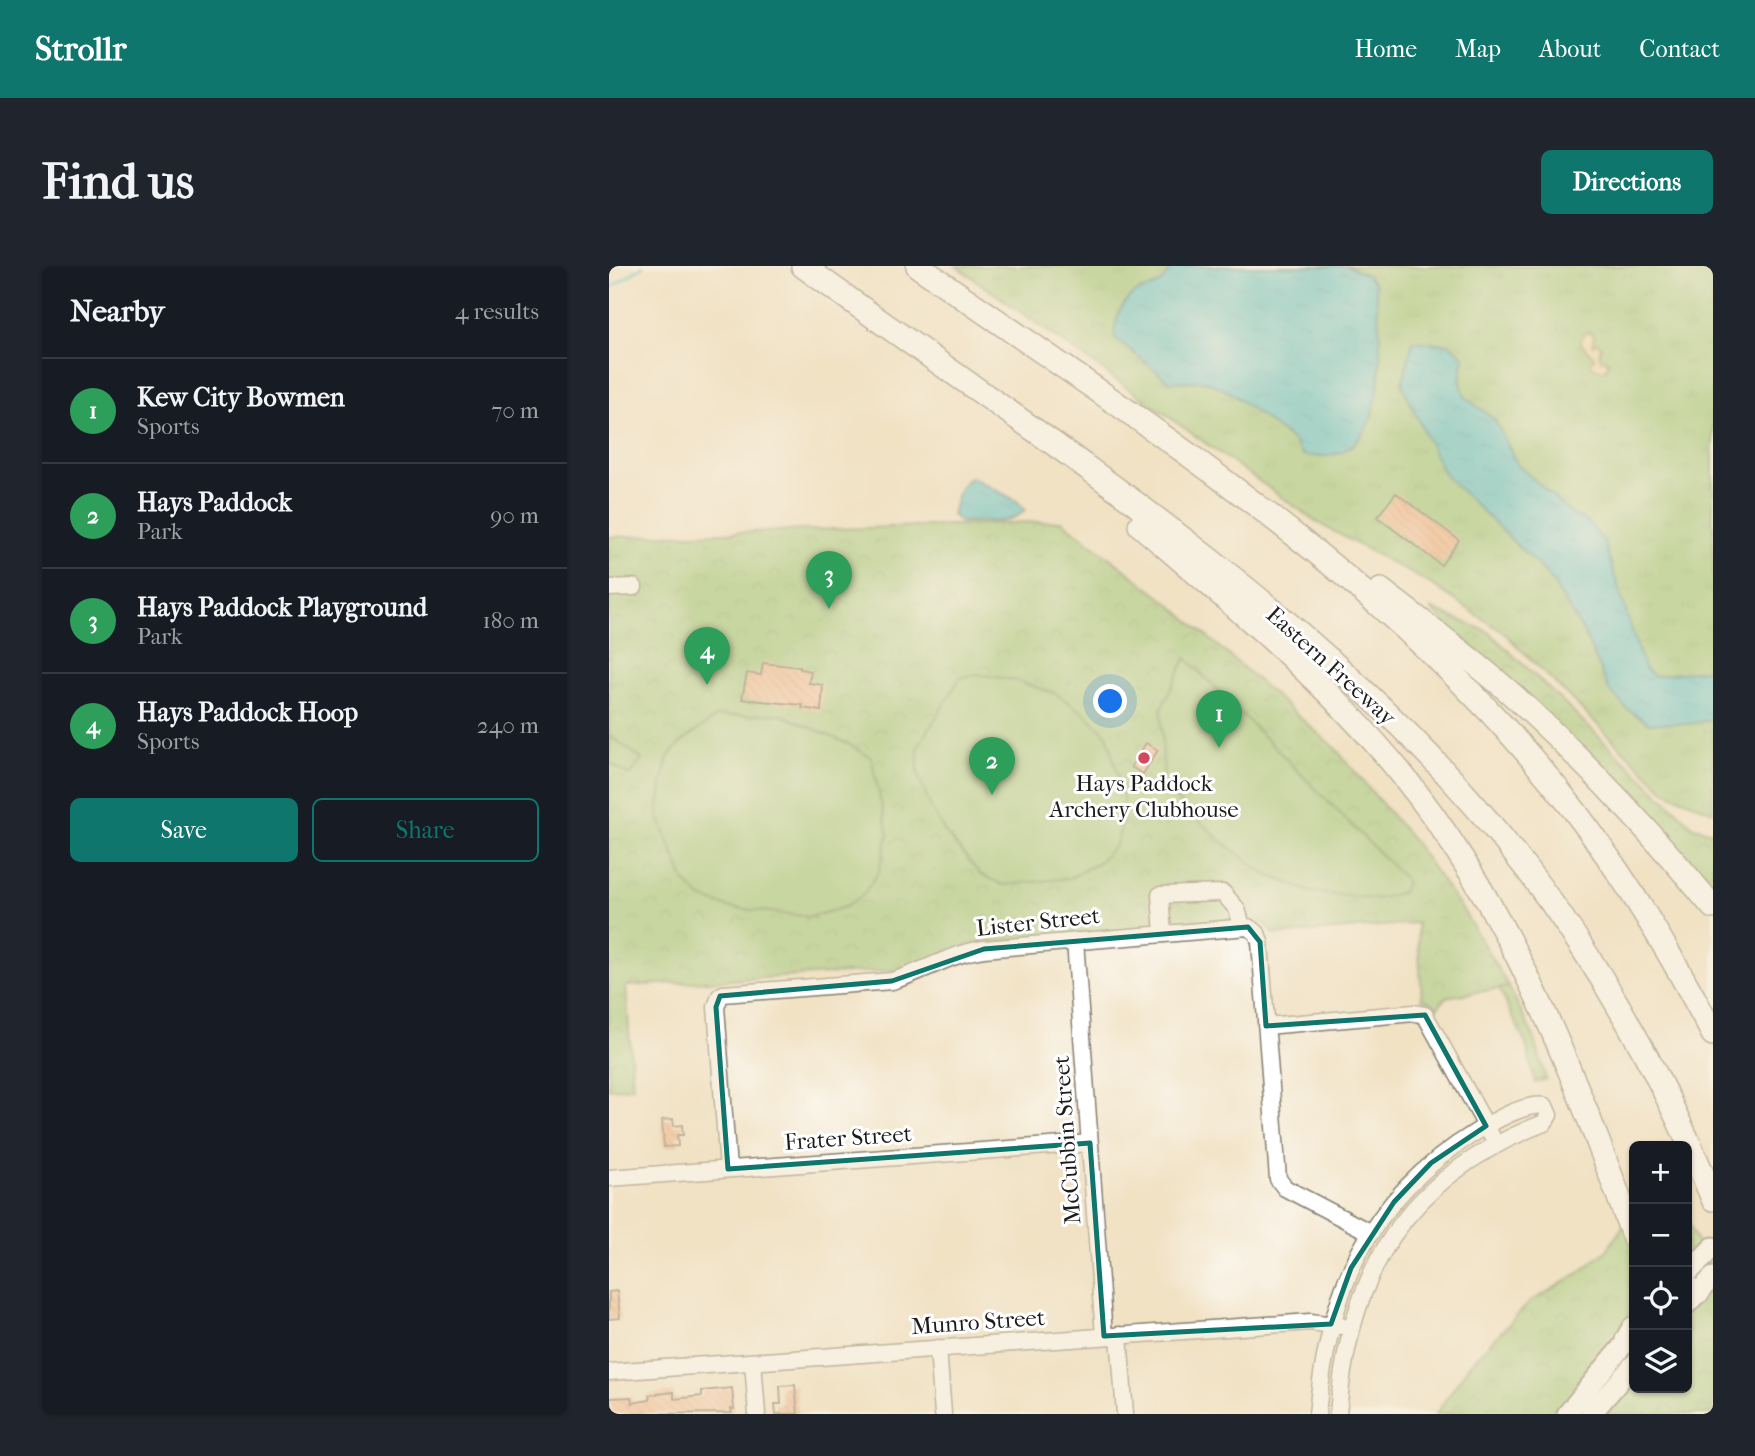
<!DOCTYPE html>
<html lang="en">
<head>
<meta charset="utf-8">
<style>
	body { margin:0; font-family:"IM FELL French Canon",serif; background:#20242c; color:#f1f3f6 }
	.controls { position:absolute; right:21px; bottom:21px; display:grid; overflow:hidden; border-radius:10px; box-shadow:0 2px 5px #0004 }
	.controls button { width:63px; height:63px; display:grid; place-items:center; padding:0; border:0; border-bottom:2px solid #363941; background:#171b24; color:#f1f3f6; font:35px sans-serif }
	.you { position:absolute; left:502px; top:436px; width:24px; height:24px; margin:-18px; border:5px solid #fff; border-radius:50%; background:#1a73e8; box-shadow:0 0 0 10px #1a73e833 }
	.badge { display:grid; place-items:center; width:46px; height:46px; border-radius:50%; background:#0f766e; color:#fff; font-size:23px; font-weight:700 }
	.pin { position:absolute; translate:-50% -58px; filter:drop-shadow(0 2px 4px #0008) }
	.pin::after { content:''; position:absolute; top:37px; width:24px; height:21px; background:inherit; clip-path:polygon(0 0,100% 0,50% 100%) }
	.list { margin:0; padding:0; list-style:none }
	h2 { display:flex; justify-content:space-between; align-items:center; height:91px; margin:0; padding:0 28px; font-size:30px }
	h2 small { font-size:23px; font-weight:400; color:#9ea1a6 }
	.list li { display:grid; grid-template-columns:46px 1fr auto; gap:21px; align-items:center; box-sizing:border-box; height:105px; padding:0 28px; border-top:2px solid #363941 }
	.list b { display:block; font-size:26px; white-space:nowrap }
	.list p { margin:0; font-size:23px; white-space:nowrap; color:#9ea1a6 }
	.list em { font-size:23px; font-style:normal; color:#9ea1a6 }
	.actions { display:flex; gap:14px; padding:21px 28px }
	.actions a { flex:1; padding:16px 0; border:2px solid #0f766e; border-radius:10px; text-align:center; font-size:24px; color:#0f766e }
	.actions .main { background:#0f766e; color:#fff }
	.icon { flex:none; width:38px; height:38px; fill:none; stroke:currentColor; stroke-width:2; stroke-linecap:round; stroke-linejoin:round }
	.map { position:relative; flex:none; width:1104px; height:1148px; overflow:hidden; border-radius:10px }
	header { display:flex; align-items:center; gap:42px; box-sizing:border-box; height:98px; padding:0 35px; background:#0f766e; color:#fff }
	header strong { font-size:33px }
	nav { display:flex; gap:38px; margin-inline-start:auto; font-size:24px }
	.intro { display:flex; align-items:center; justify-content:space-between; box-sizing:border-box; height:168px; padding:0 42px }
	h1 { margin:0; font-size:49px }
	.button { padding:18px 32px; border-radius:10px; background:#0f766e; color:#fff; font-size:24px; font-weight:700 }
	main { display:flex; gap:42px; padding:0 42px }
	aside { flex:1; background:#171b24; border-radius:10px; box-shadow:0 2px 5px #0004 }
	.map>svg:first-child { display:block }
	.grass { fill:url(#grass-tufts); stroke:#5a7249; stroke-width:2 }
	.sand { fill:url(#sand-dots); stroke:#857b5d; stroke-width:2 }
	.park { fill:url(#park-crowns); stroke:#5a7249; stroke-width:2 }
	.garden { fill:#98c776; stroke:#5a7249; stroke-width:2 }
	.water { fill:url(#water-ripples); stroke:#386f74; stroke-width:2 }
	.lines { fill:none; stroke-linecap:round; stroke-linejoin:round }
	.stream { stroke:#55c2cc; stroke-width:3.5 }
	.building { fill:url(#building-back-hatch) }
	.minor-casing { stroke:#867f70; stroke-width:19 }
	.major-casing { stroke:#867f70; stroke-width:23 }
	.highway-casing { stroke:#867f70; stroke-width:26 }
	.minor { stroke:#fff; stroke-width:16 }
	.major { stroke:#fff; stroke-width:19 }
	.highway { stroke:#fff; stroke-width:23 }
	.marked { fill:none; stroke:#0f766e; stroke-width:5; stroke-linejoin:round }
	.poi-dot { fill:#d1495b; stroke:#fff; stroke-width:2.5 }
	.labels { text-anchor:middle; dominant-baseline:central; stroke-width:6; stroke-linejoin:round; paint-order:stroke }
	.street-label { font-size:23px; fill:#1c1c1c; stroke:#fff }
	.poi-label { font-size:23px; fill:#1c1c1c; stroke:#fff }
</style>
</head>
<body>
<header>
<strong>Strollr</strong>
<nav><a>Home</a><a>Map</a><a>About</a><a>Contact</a></nav>
</header>
<div class="intro"><h1>Find us</h1><a class="button">Directions</a></div>
<main>
<aside>
<h2>Nearby<small>4 results</small></h2>
<ul class="list">
<li><span class="badge" style="background:#2e9e5b">1</span><div><b>Kew City Bowmen</b><p>Sports</p></div><em>70 m</em></li>
<li><span class="badge" style="background:#2e9e5b">2</span><div><b>Hays Paddock</b><p>Park</p></div><em>90 m</em></li>
<li><span class="badge" style="background:#2e9e5b">3</span><div><b>Hays Paddock Playground</b><p>Park</p></div><em>180 m</em></li>
<li><span class="badge" style="background:#2e9e5b">4</span><div><b>Hays Paddock Hoop</b><p>Sports</p></div><em>240 m</em></li>
</ul>
<div class="actions"><a class="main">Save</a><a>Share</a></div>
</aside>
<div class="map">
<svg width="1104" height="1148" viewBox="0 0 1104 1148">
	<defs>
		<pattern id="grass-tufts" width="24" height="20" patternUnits="userSpaceOnUse" patternTransform="scale(1.75)"><rect width="24" height="20" fill="#98c776"/><path d="M3 7l-1-3M5 7V3M7 7l1-3M15 17l-1-3M17 17v-4M19 17l1-3" fill="none" stroke="#82aa66"/></pattern>
		<pattern id="sand-dots" width="8" height="8" patternUnits="userSpaceOnUse" patternTransform="scale(1.75)"><rect width="8" height="8" fill="#eeda9e"/><path d="M2 2h.1M6 6h.1" fill="none" stroke="#ccba88" stroke-width="1.8" stroke-linecap="round"/></pattern>
		<pattern id="park-crowns" width="20" height="18" patternUnits="userSpaceOnUse" patternTransform="scale(1.75)"><rect width="20" height="18" fill="#98c776"/><path d="M2 6a3 3 0 1 1 6 0M12 15a3 3 0 1 1 6 0" fill="none" stroke="#82aa66"/></pattern>
		<pattern id="water-ripples" width="26" height="14" patternUnits="userSpaceOnUse" patternTransform="scale(1.75)"><rect width="26" height="14" fill="#55c2cc"/><path d="M2 4q2-2 4 0t4 0M15 11q2-2 4 0t4 0" fill="none" stroke="#49a6af"/></pattern>
		<pattern id="building-back-hatch" width="6" height="6" patternUnits="userSpaceOnUse" patternTransform="scale(1.75)"><rect width="6" height="6" fill="#f6b286"/><path d="M-1 5l2 2M0 0l6 6M5-1l2 2" fill="none" stroke="#d29873"/></pattern>
	</defs>
	<rect width="100%" height="100%" fill="#fff"/>
	<filter id="ink" filterUnits="userSpaceOnUse"><feTurbulence type="fractalNoise" baseFrequency=".0143" numOctaves="2"/><feDisplacementMap in="SourceGraphic" scale="14" xChannelSelector="R" yChannelSelector="G"/><feConvolveMatrix kernelMatrix="1 2 1 2 8 2 1 2 1" color-interpolation-filters="sRGB"/></filter>
	<filter id="wash" filterUnits="userSpaceOnUse"><feTurbulence type="fractalNoise" baseFrequency=".00686" numOctaves="4" result="noise"/><feDisplacementMap in="SourceGraphic" scale="28" xChannelSelector="R" yChannelSelector="G"/><feGaussianBlur stdDeviation="1.57" result="paint"/><feColorMatrix in="noise" values="0 0 0 0 0 0 0 0 0 0 0 0 0 0 0 0 0 1.4 0 .05"/><feComposite in="paint" operator="in"/></filter>
	<g filter="url(#wash)">
		<rect width="100%" height="100%" fill="#f1e2c4"/>
		<path class="grass" d="M347,0h757v546l-47,-20 -162,-159 -73,-49 -113,-61z
			M900,721l25,50 12,42 -11,4 -9,-39 -27,-55z"/>
		<path class="sand" d="M978,65l5,2 2,3 -1,9 5,-2 3,4 -2,7 2,5 7,2 -1,7 -5,2 -10,-4 -1,-6 4,-2 -13,-13 -1,-6z"/>
		<path class="park" d="M453,255l109,84 164,143 80,95 49,69 45,75 -63,10 -9,11 -6,-6 -9,-2 -5,-77 -142,12 -8,-10 -12,-5 -284,24 -55,25 -290,17 7,101 -24,2v-552z
			M821,342l59,24 205,195 19,5v60l-119,-131z
			M1025,944v178h53v-169l26,61v134h-277l34,-50 60,-62 47,-28 29,-23z"/>
		<path class="garden" d="M577,392l220,222 -3,12 -26,7 -66,-7 -46,-18 -46,-35 -55,-51 -3,-79z
			M367,408l38,6 40,13 29,19 24,23 16,60v26l-7,24 -17,17 -29,16 -67,7 -23,-11 -36,-43 -14,-25 -12,-32v-27l42,-69z
			M171,448l66,29 25,14 17,78 -9,36 -16,24 -18,12 -35,10 -82,-10 -27,-9 -16,-16 -27,-67 5,-36 5,-22 12,-14 37,-27z
			M1,470l32,23 -12,17 -21,-14z"/>
		<path class="water" d="M563,0h175l20,9 8,9c7,57 21,187 -72,171l-10,-14 -65,-50 -22,-10 -36,1 -55,-44c-2,-15 6,-36 19,-44 9,-6 21,-5 29,-14 4,-4 6,-10 9,-14z
			M804,75l36,3 15,12 -4,23 5,18 30,23 22,44 55,50 16,8 16,20 40,126 10,8 59,-7v51l-25,4 -39,-1 -22,-14 -18,-19 -25,-57 -37,-59 -103,-100 -42,-89z
			M362,211l46,24 8,9c-14,16 -45,10 -65,12l-8,-7c4,-15 6,-30 19,-38z"/>
		<g class="lines">
			<path class="stream" d="M0,23l34,-23"/>
		</g>
		<g id="blocks">
			<path class="building" d="M787,227l63,47 -18,25 -64,-48z
				M154,397l37,4v2l11,2 -2,12 14,2 -2,26 -19,-3 1,-3 -61,-6 5,-26 14,2z
				M537,477l12,7 -15,24 -12,-7z
				M64,853l1,7 8,-1 1,10h-6l1,11 -14,1 -2,-27z
				M8,1025l3,27 -11,1v-27z
				M186,1119l3,29h-22l-1,-10h6l-1,-18z
				M123,1122l2,21h-3l1,4 -120,1 -2,-16 21,-1 1,6 18,-3 -1,-5 25,-3v7l28,-3v-5z"/>
		</g>
	</g>
	<g filter="url(#ink)">
		<use href="#blocks" fill-opacity="0" stroke="#867f70" stroke-width="2"/>
		<g class="lines">
			<g class="minor-casing">
				<path id="minor" d="M0,322l25,-1
					M554,667l-3,-38 63,-2 14,16 5,17
					M466,675l29,395
					M657,760l148,-13 11,2 66,120
					M119,903l-12,-162 4,-11 3,-2 169,-13c31,-9 60,-28 92,-32l264,-22 9,6 3,9 18,237 7,9 86,45
					M0,912l481,-35
					M510,1069l6,79
					M329,1082l5,66
					M144,1096l4,52
					M0,1106l701,-50 31,4
					M708,1148c12,-125 49,-214 159,-282 16,-10 51,-30 69,-26l4,9 -5,8c-137,53 -195,147 -206,291"/>
			</g>
			<g class="major-casing">
				<path id="major" d="M1078,1008l26,-27
					M1078,1038l26,-27
					M958,1148l67,-82
					M982,1148l43,-50"/>
			</g>
			<g class="highway-casing">
				<path id="highway" d="M194,0c231,168 485,324 673,541 101,116 179,250 237,392
					M309,0c232,162 481,317 656,544 54,71 98,145 139,224
					M531,259c91,78 184,154 260,247 111,136 174,303 234,466
					M772,324c45,35 92,69 134,107 71,65 137,136 198,210
					M1078,1025h12
					M1018,1074l7,-12"/>
			</g>
			<use href="#minor" class="minor"/>
			<use href="#major" class="major"/>
			<use href="#highway" class="highway"/>
		</g>
	</g>
	<path d="M0 0H1104V1148H0ZM639,661l12,15 6,84 159,-11 61,111 -55,37 -37,39 -43,66 -20,56 -227,12 -14,-193 -362,26 -12,-162 4,-11 172,-15 92,-32z" fill="#f1e2c4" fill-opacity=".55" fill-rule="evenodd"/>
	<path class="marked" d="M639,661l12,15 6,84 159,-11 61,111 -55,37 -37,39 -43,66 -20,56 -227,12 -14,-193 -362,26 -12,-162 4,-11 172,-15 92,-32z"/>
	<circle class="poi-dot" cx="535" cy="492" r="7"/>
	<g class="labels">
		<g class="street-label">
			<text transform="translate(722 400) rotate(42)">Eastern Freeway</text>
			<text transform="translate(429 656) rotate(-6)">Lister Street</text>
			<text transform="translate(239 872) rotate(-4)">Frater Street</text>
			<text transform="translate(458 874) rotate(-94)">McCubbin Street</text>
			<text transform="translate(369 1056) rotate(-4)">Munro Street</text>
		</g>
		<g class="poi-label">
			<text x="535" y="517">Hays Paddock<tspan x="535" dy="26">Archery Clubhouse</tspan></text>
		</g>
	</g>
</svg>
<div class="controls">
<button>+</button>
<button>−</button>
<button><svg class="icon" aria-label="locate" viewBox="0 0 24 24"><circle cx="12" cy="12" r="6"/><path d="M12 2v4M12 18v4M2 12h4M18 12h4"/></svg></button>
<button><svg class="icon" aria-label="layers" viewBox="0 0 24 24"><path d="M12 4l9 5-9 5-9-5zM3 14l9 5 9-5"/></svg></button>
</div>
<div class="you"></div>
<div class="pin badge" style="left:610px;top:482px;background:#2e9e5b">1</div>
<div class="pin badge" style="left:383px;top:529px;background:#2e9e5b">2</div>
<div class="pin badge" style="left:220px;top:343px;background:#2e9e5b">3</div>
<div class="pin badge" style="left:98px;top:419px;background:#2e9e5b">4</div>
</div>
</main>
</body>
</html>
